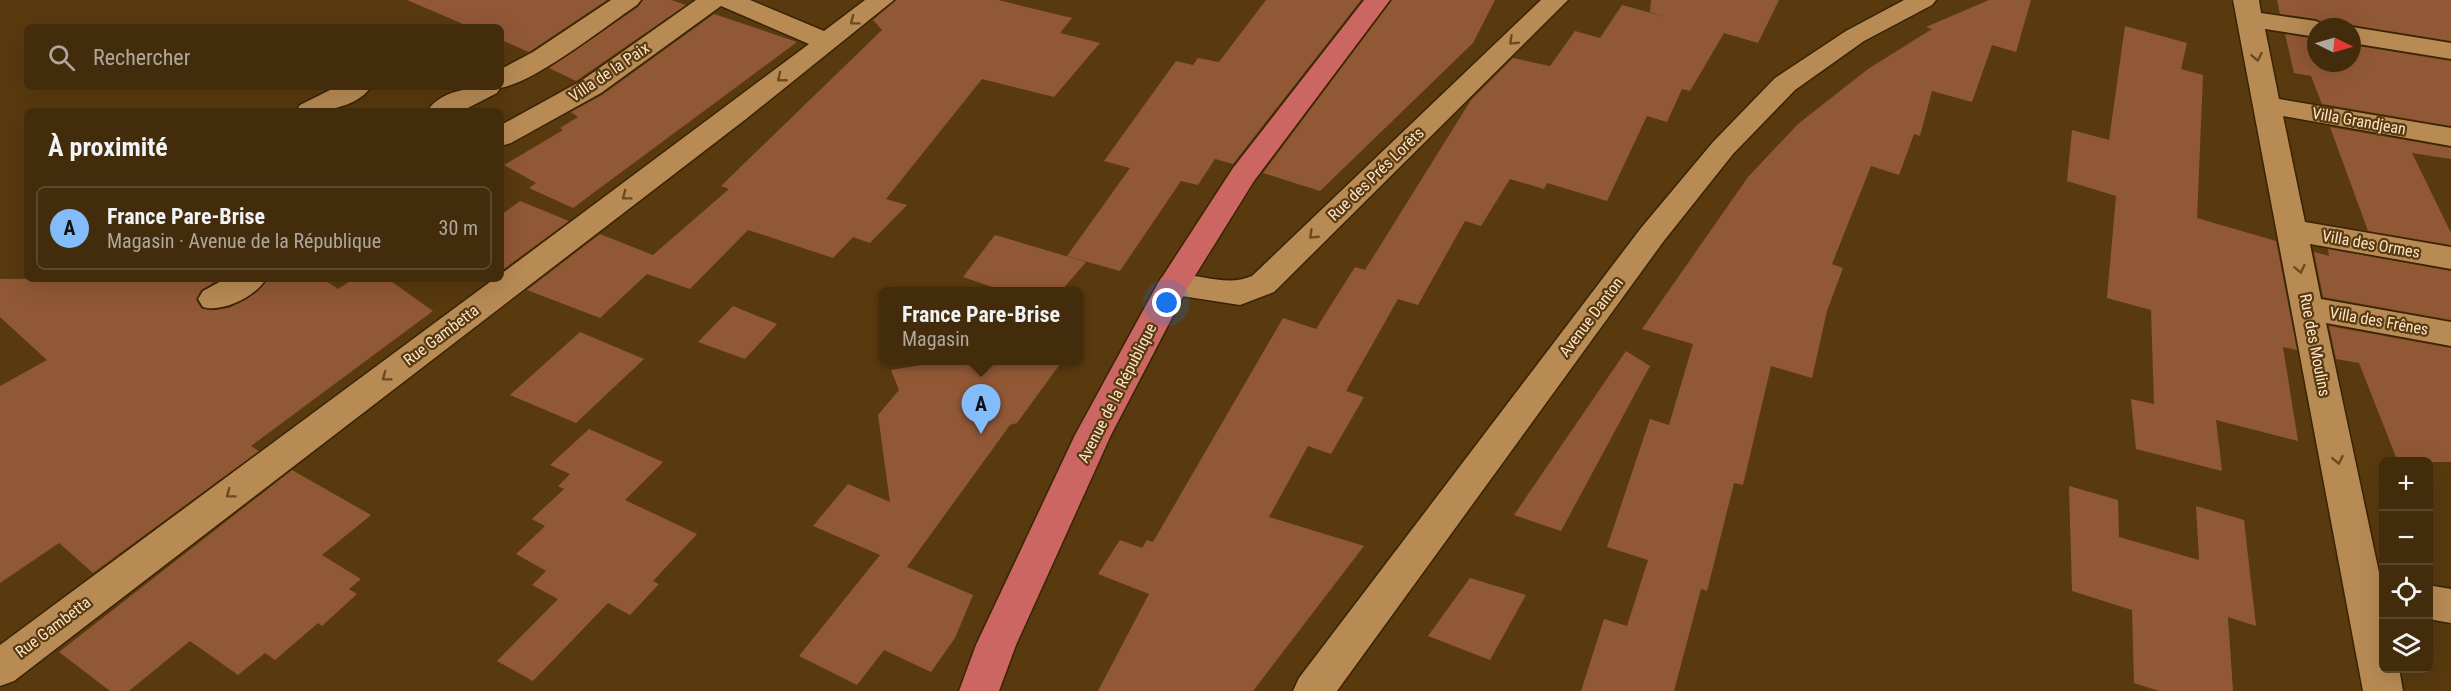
<!DOCTYPE html>
<html lang="fr">
<head>
<meta charset="utf-8">
<style>
	body { margin:0; font-family:"Roboto Condensed",sans-serif; background:#4d3819; color:#f1f3f6 }
	.controls { position:absolute; right:18px; bottom:18px; display:grid; overflow:hidden; border-radius:9px; box-shadow:0 6px 24px #0002 }
	.controls button { width:54px; height:54px; display:grid; place-items:center; padding:0; border:0; border-bottom:2px solid #5b482c; background:#432c0b; color:#f1f3f6; font:30px sans-serif }
	.compass { position:absolute; left:2307px; top:18px; width:54px; height:54px; border-radius:50%; background:#432c0b; box-shadow:0 6px 24px #0002; rotate:95deg }
	.you { position:absolute; left:1167px; top:303px; width:21px; height:21px; margin:-15px; border:4px solid #fff; border-radius:50%; background:#1a73e8; box-shadow:0 0 0 9px #1a73e833 }
	.badge { display:grid; place-items:center; width:39px; height:39px; border-radius:50%; background:#82bcfa; color:#111; font-size:20px; font-weight:700 }
	.pin { position:absolute; translate:-50% -50px; filter:drop-shadow(0 2px 3px #0008) }
	.pin::after { content:''; position:absolute; top:32px; width:21px; height:18px; background:inherit; clip-path:polygon(0 0,100% 0,50% 100%) }
	.popup { position:absolute; left:879px; top:287px; width:204px; height:78px; box-sizing:border-box; display:grid; place-content:center; border-radius:9px; background:#432c0b; filter:drop-shadow(0 2px 4px #0005); font-size:20px; white-space:nowrap; color:#afa79d }
	.popup b { font-size:22px; color:#f1f3f6 }
	.popup::after { content:''; position:absolute; left:50%; top:100%; margin-left:-12px; border:12px solid transparent; border-top-color:#432c0b }
	.list { margin:0; padding:0; list-style:none }
	h2 { display:flex; justify-content:space-between; align-items:center; height:78px; margin:0; padding:0 24px; font-size:26px }
	h2 small { font-size:20px; font-weight:400; color:#afa79d }
	.list li { display:grid; grid-template-columns:39px 1fr auto; gap:18px; align-items:center; box-sizing:border-box; height:84px; margin:0 12px 12px; padding:0 12px; border:2px solid #5b482c; border-radius:9px }
	.list b { display:block; font-size:22px; white-space:nowrap }
	.list p { margin:0; font-size:20px; white-space:nowrap; color:#afa79d }
	.list em { font-size:20px; font-style:normal; color:#afa79d }
	.icon { flex:none; width:33px; height:33px; fill:none; stroke:currentColor; stroke-width:2; stroke-linecap:round; stroke-linejoin:round }
	.map { position:relative; flex:none; width:2451px; height:691px; overflow:hidden }
	.search { position:absolute; background:#432c0b; box-shadow:0 6px 24px #0002; left:24px; top:24px; width:480px; height:66px; display:flex; align-items:center; gap:15px; box-sizing:border-box; padding:0 21px; border-radius:9px; color:#afa79d; font-size:22px }
	.panel { position:absolute; background:#432c0b; box-shadow:0 6px 24px #0002; left:24px; top:108px; width:480px; height:174px; border-radius:9px }
	.map>svg:first-child { display:block }
	.building { fill:#915836 }
	.lines { fill:none; stroke-linecap:round; stroke-linejoin:round }
	.minor-casing { stroke:#392305; stroke-width:3 }
	.major-casing { stroke:#392305; stroke-width:3 }
	.minor { fill:#b88b55; fill-rule:evenodd }
	.major { fill:#cb6663; fill-rule:evenodd }
	.oneway { stroke:#6c4a1d }
	.labels { text-anchor:middle; dominant-baseline:central; stroke-width:4.5; stroke-linejoin:round; paint-order:stroke }
	.street-label { font-size:16px; fill:#fee5ca; stroke:#593a0f }
</style>
</head>
<body>
<div class="map">
<svg width="2451" height="691" viewBox="0 0 2451 691">
	<rect width="100%" height="100%" fill="#593a0f"/>
	<path class="building" d="M407,0h200l-78,52 -28,-12v-13h-31z
		M643,0h28l15,5 -110,76 -27,-13 89,-61z
		M896,0h102l74,18 -12,15 40,10 -46,54 -72,-18 -96,120 21,6 -37,38 -17,-6 -20,21 -85,-28 -58,59 -43,-15 -47,44 -73,-28 73,-56 53,21 76,-66 -8,-3 161,-156 -9,-10z
		M1266,0h95l-128,164 -18,-5 -17,26 -17,-4 -61,90 -53,-15 63,-88 -26,-7 72,-100 17,4 5,-7 21,4z
		M1392,0h103l-22,43 -153,148 -57,-18z
		M1651,0h128l-21,43 -34,-10 -34,58 -8,-2 -15,33 -20,-6 -40,85 -60,-18 -3,6 -34,-10 -29,47 -16,-5 -47,84 -20,-6 -52,92 18,6 -33,57 -23,-8 -39,71 95,29 -111,145h-155l51,-97 -51,-20 22,-34 22,8 5,-8 6,2 130,-224 33,11 39,-62 10,3 106,-170 42,-42 37,8 25,-35 25,7 22,-33 44,12 -16,-5z
		M1989,0h42l-15,52 -24,-7 -20,57 -40,-11 -12,45 -6,-2 -15,41 -28,-9 -39,98 11,4 -16,43 -15,67 -41,-12 -28,119 -9,-2 -27,108 -6,-2 -27,102h-93l23,-72 23,7 21,-66 -41,-13 43,-128 19,6 24,-81 -51,-15 106,-152 50,-53 70,-55 64,-40 -6,-2z
		M2277,0h174v41l-99,-16 -23,2 -13,-8 -36,-5z
		M714,14l83,28 -224,166 -44,-20 7,-5 -32,-18 59,-35 -3,-2 18,-11 -7,-5 31,-17z
		M2125,26l62,17 -6,26 22,6 -6,143 79,23 21,109 -14,-3 15,94 -82,-21 6,51 -86,-22 -5,-50 23,5 -3,-94 -44,-12 9,-102 -49,-15 5,-51 37,10z
		M2285,34l31,5v24h36v-18l99,16v65l-129,-22 -11,-28 -17,-3z
		M2330,127l121,21v11l-39,-6 39,80v12l-83,-14z
		M520,201l49,20 -68,50v-56z
		M995,235l91,27 -25,29h-57l-41,-14z
		M2328,249l123,22v49l-128,-23 -9,-45 15,4z
		M0,279h208l5,4 -12,7 -5,10 5,8 10,2 18,-2 18,-9 21,-20h55l15,10 16,-10h34l45,32 -182,135 8,5 -166,122 -34,-30 -59,40v-197l47,-26 -47,-43z
		M733,306l44,18 -32,35 -47,-17z
		M2329,326l122,22v114h-53l-39,-99 -23,-4z
		M580,332l64,27 -68,64 -66,-28z
		M1626,351l24,15 -89,165 -47,-16z
		M950,360h113l-46,63 -7,2 -103,142 66,28 -18,43 -24,34 -47,-22 -27,35 -58,-29 81,-101 -67,-29 35,-42 42,18 -12,-87 21,-25 -8,-20z
		M589,429l74,33 -38,38 72,34 -44,47 6,3 -29,31 -22,-12 -75,78 -36,-20 61,-62 -26,-14 14,-14 -30,-17 29,-28 -13,-7 32,-30 -6,-3 12,-12 -20,-9z
		M292,470l79,45 -49,40 39,24 -12,10 8,5 -35,32 -4,-3 -43,37 -10,-7 -27,22 -48,-34 -61,50h-19l-51,-39z
		M2069,486l49,14 1,37 80,23 -3,-54 48,14 12,106 -28,-9 5,74h-74l-25,-8 -2,-73 -60,-19z
		M1470,578l56,17 -36,65 -62,-24z"/>
	<g class="lines">
		<g class="minor-casing">
			<path id="minor" d="M611,0h30l-4,5c-31,21 -103,78 -137,83l-3,5 -35,18h-35c16,-23 49,-24 74,-24v-18l32,-17z
				M696,0h54l74,31 41,-31h29l-148,119 -732,562 -14,5v-41l494,-366h7v-5l308,-230 -88,-38 -120,87 -90,50 -10,3v-21l80,-44z
				M1541,0h27l-294,292 -34,13 -78,-12 -5,-8 5,-8c30,-9 60,12 90,-1z
				M1904,0h32l-4,5 -68,36 -69,49 -62,64 -70,88 -326,449h-44l6,-13 342,-450 72,-86 62,-64 71,-47z
				M2233,0h26l2,13 55,8 11,6h-11v10l-51,-8 14,70 172,29v18l-168,-30 22,106 146,25v22l-141,-25 11,55 130,23v24l-125,-23 58,273v72h15l4,23h-40z
				M2352,27l99,16v16l-99,-16z
				M336,87h35c-17,23 -50,24 -75,24l4,-6z
				M225,279h41c-11,18 -44,34 -63,28l-5,-8 5,-8z
				M2428,585l23,4v34l-23,-4z"/>
		</g>
		<g class="major-casing">
			<path id="major" d="M1364,0h26l-136,181 -66,106 -77,148 -95,210 -17,46h-40l17,-46 99,-210 82,-150 76,-117z"/>
		</g>
		<use href="#minor" class="minor"/>
		<use href="#major" class="major"/>
	</g>
	<defs><path id="oneway-chevron" d="M-2-3.5L2.5 0L-2 3.5" fill="none" stroke-width="1.6" stroke-linecap="round" stroke-linejoin="round" transform="scale(1.5)"/></defs>
	<g class="oneway">
		<use href="#oneway-chevron" transform="translate(854 21) rotate(143)"/>
		<use href="#oneway-chevron" transform="translate(1513 41) rotate(136)"/>
		<use href="#oneway-chevron" transform="translate(2257 57) rotate(79)"/>
		<use href="#oneway-chevron" transform="translate(781 78) rotate(142)"/>
		<use href="#oneway-chevron" transform="translate(626 196) rotate(143)"/>
		<use href="#oneway-chevron" transform="translate(1313 235) rotate(136)"/>
		<use href="#oneway-chevron" transform="translate(2300 269) rotate(78)"/>
		<use href="#oneway-chevron" transform="translate(386 377) rotate(143)"/>
		<use href="#oneway-chevron" transform="translate(2338 460) rotate(79)"/>
		<use href="#oneway-chevron" transform="translate(230 494) rotate(143)"/>
	</g>
	<g class="labels">
		<g class="street-label">
			<text transform="translate(609 72) rotate(-34)">Villa de la Paix</text>
			<text transform="translate(2359 121) rotate(10)">Villa Grandjean</text>
			<text transform="translate(1376 174) rotate(-44)">Rue des Prés Lorêts</text>
			<text transform="translate(2371 244) rotate(10)">Villa des Ormes</text>
			<text transform="translate(1591 317) rotate(-53)">Avenue Danton</text>
			<text transform="translate(2379 321) rotate(10)">Villa des Frênes</text>
			<text transform="translate(441 335) rotate(-37)">Rue Gambetta</text>
			<text transform="translate(2315 345) rotate(79)">Rue des Moulins</text>
			<text transform="translate(1117 393) rotate(-63)">Avenue de la République</text>
			<text transform="translate(53 627) rotate(-37)">Rue Gambetta</text>
		</g>
	</g>
</svg>
<div class="controls">
<button>+</button>
<button>−</button>
<button><svg class="icon" aria-label="locate" viewBox="0 0 24 24"><circle cx="12" cy="12" r="6"/><path d="M12 2v4M12 18v4M2 12h4M18 12h4"/></svg></button>
<button><svg class="icon" aria-label="layers" viewBox="0 0 24 24"><path d="M12 4l9 5-9 5-9-5zM3 14l9 5 9-5"/></svg></button>
</div>
<svg class="compass" viewBox="-18 -18 36 36"><path d="M0-13l5 13h-10z" fill="#e53935"/><path d="M0 13l5-13h-10z" fill="#afa79d"/></svg>
<div class="you"></div>
<div class="pin badge" style="left:981px;top:434px">A</div>
<div class="popup"><b>France Pare-Brise</b>Magasin</div>
<div class="search"><svg class="icon" aria-label="search" viewBox="0 0 24 24"><circle cx="10" cy="10" r="6"/><path d="M15 15l6 6"/></svg>Rechercher</div>
<section class="panel">
<h2>À proximité<small></small></h2>
<ul class="list">
<li><span class="badge">A</span><div><b>France Pare-Brise</b><p>Magasin · Avenue de la République</p></div><em>30 m</em></li>
</ul>
</section>
</div>
</body>
</html>
